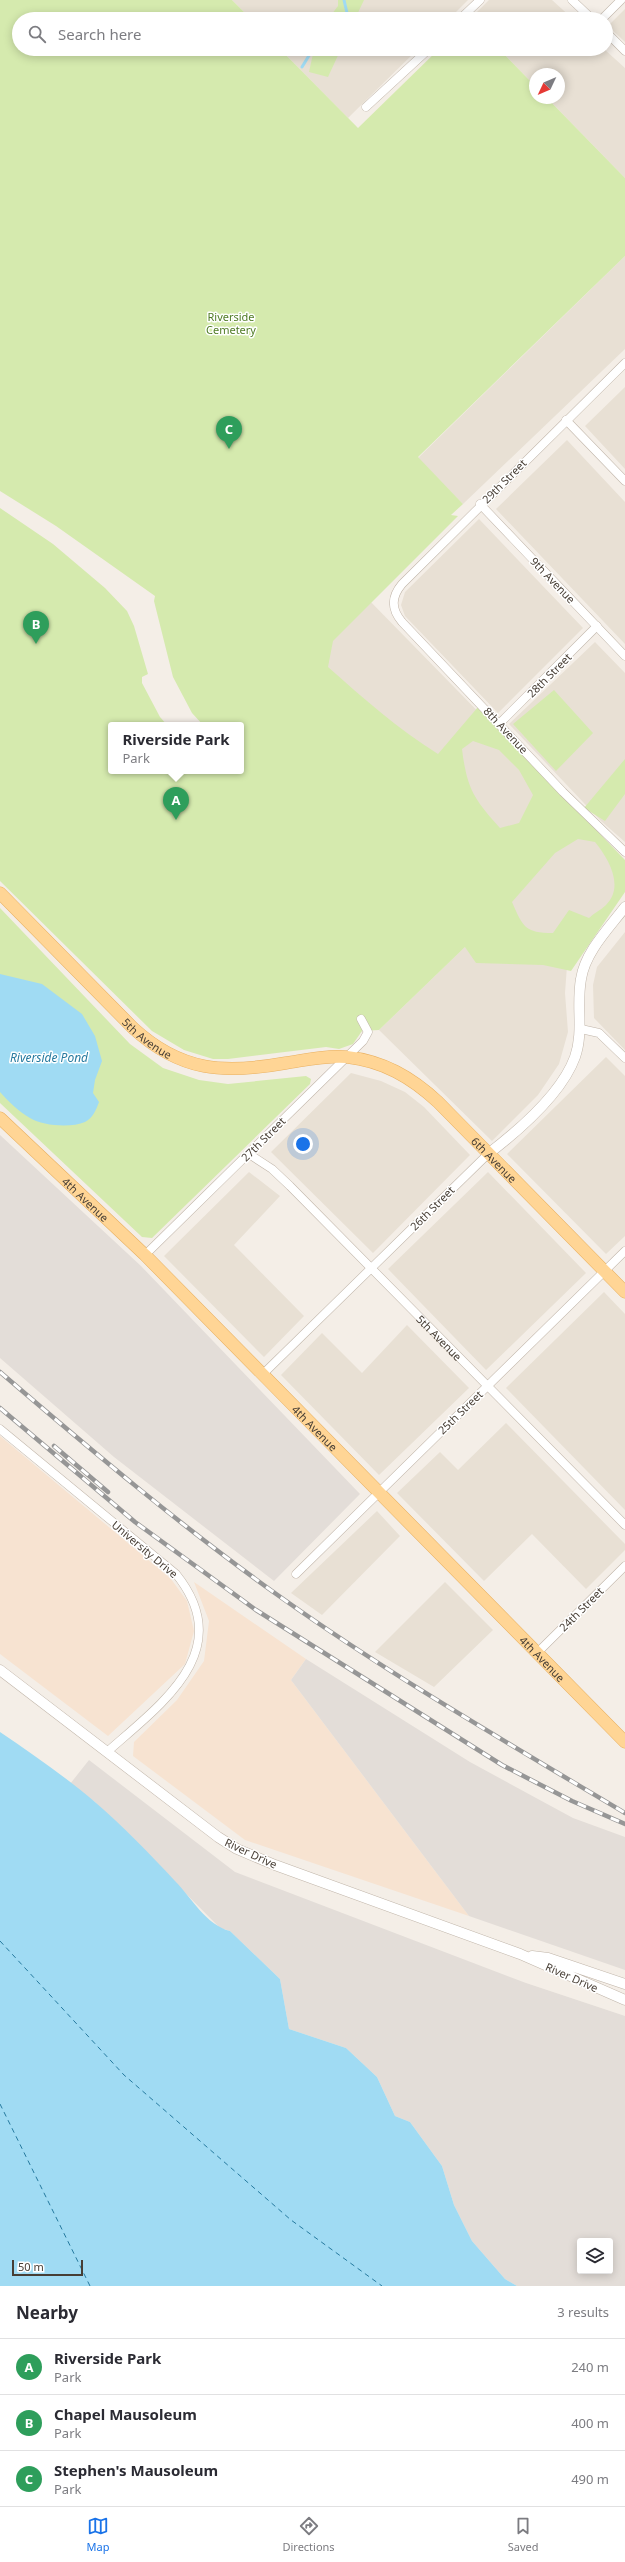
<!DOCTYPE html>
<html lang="en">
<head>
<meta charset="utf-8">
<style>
	body { margin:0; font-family:"Noto Sans",sans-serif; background:#f7f7f7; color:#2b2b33 }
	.controls { position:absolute; right:12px; bottom:12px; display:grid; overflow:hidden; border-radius:4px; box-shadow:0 2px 10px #0003 }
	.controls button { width:36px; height:36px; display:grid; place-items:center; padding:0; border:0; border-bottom:1px solid #e1e1e2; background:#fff; color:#2b2b33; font:20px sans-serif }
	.compass { position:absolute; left:529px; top:68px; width:36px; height:36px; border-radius:50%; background:#fff; box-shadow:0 2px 10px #0003; rotate:226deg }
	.scale { position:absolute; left:12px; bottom:10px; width:71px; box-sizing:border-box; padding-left:4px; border:2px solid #473e35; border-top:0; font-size:11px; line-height:14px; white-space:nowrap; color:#473e35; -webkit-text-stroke:3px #fff; paint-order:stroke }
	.you { position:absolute; left:303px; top:1144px; width:14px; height:14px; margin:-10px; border:3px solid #fff; border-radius:50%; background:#1a73e8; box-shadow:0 0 0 6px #1a73e833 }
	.badge { display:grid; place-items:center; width:26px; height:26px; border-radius:50%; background:#1a73e8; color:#fff; font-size:13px; font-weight:700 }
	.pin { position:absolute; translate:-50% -33px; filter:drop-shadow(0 1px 2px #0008) }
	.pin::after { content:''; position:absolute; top:21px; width:14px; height:12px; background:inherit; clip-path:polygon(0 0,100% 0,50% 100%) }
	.popup { position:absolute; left:108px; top:722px; width:136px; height:52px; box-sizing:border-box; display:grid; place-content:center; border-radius:4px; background:#fff; filter:drop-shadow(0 1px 3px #0005); font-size:13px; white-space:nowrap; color:#7c7c81 }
	.popup b { font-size:15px; color:#2b2b33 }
	.popup::after { content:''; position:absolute; left:50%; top:100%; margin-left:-8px; border:8px solid transparent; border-top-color:#fff }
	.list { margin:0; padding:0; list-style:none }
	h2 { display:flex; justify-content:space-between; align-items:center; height:52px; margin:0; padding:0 16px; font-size:17px }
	h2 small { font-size:13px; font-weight:400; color:#7c7c81 }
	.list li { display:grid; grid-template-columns:26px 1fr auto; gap:12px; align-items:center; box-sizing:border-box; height:56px; padding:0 16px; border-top:1px solid #e1e1e2 }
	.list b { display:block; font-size:15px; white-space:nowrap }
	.list p { margin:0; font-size:13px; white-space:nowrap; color:#7c7c81 }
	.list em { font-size:13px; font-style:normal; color:#7c7c81 }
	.icon { flex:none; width:22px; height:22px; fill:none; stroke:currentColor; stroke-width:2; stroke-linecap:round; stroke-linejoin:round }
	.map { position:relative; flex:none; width:625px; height:2286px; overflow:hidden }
	.search { position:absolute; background:#fff; box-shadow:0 2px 10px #0003; left:12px; right:12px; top:12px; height:44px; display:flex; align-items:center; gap:10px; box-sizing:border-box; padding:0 14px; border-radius:22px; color:#7c7c81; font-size:15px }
	.sheet { height:220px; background:#fff }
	nav { display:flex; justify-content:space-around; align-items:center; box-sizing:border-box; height:56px; border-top:1px solid #e1e1e2; background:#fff; font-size:11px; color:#7c7c81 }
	nav a { display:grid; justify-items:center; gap:2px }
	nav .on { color:#1a73e8 }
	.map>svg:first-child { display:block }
	.residential { fill:#e8e0d4 }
	.commercial { fill:#f7e3d1 }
	.industrial { fill:#e3ddd8; fill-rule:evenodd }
	.green { fill:#d5eaae; fill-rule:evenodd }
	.water { fill:#a0dbf3 }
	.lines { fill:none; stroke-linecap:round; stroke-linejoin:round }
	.stream { stroke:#a0dbf3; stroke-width:3 }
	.ferry { stroke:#267a9f; stroke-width:1; stroke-dasharray:5 4; stroke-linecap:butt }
	.minor-casing { stroke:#c0b5a9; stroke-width:9 }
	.tertiary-casing { stroke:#c0b5a9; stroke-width:11 }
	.primary-casing { stroke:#e9b060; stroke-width:13 }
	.minor { stroke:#fff; stroke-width:8 }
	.tertiary { stroke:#fff; stroke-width:10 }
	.primary { stroke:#ffd595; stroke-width:12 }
	.rail-casing { stroke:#969696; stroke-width:4.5 }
	.rail { stroke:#fff; stroke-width:3; stroke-dasharray:9; stroke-linecap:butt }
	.labels { text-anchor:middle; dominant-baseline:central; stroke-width:3; stroke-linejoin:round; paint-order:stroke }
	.park-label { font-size:11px; fill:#507c26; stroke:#fff }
	.street-label { font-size:11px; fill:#473e35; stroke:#fff }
	.water-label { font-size:12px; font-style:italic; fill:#267a9f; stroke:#fff }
</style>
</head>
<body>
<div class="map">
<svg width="625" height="2286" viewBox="0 0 625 2286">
	<rect width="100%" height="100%" fill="#f4eee7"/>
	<path class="residential" d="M232,0h236l-19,19h-198z
		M489,0h63l21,19h-103z
		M625,9v33l-17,-16z
		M280,49h138l-70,69z
		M499,49h105l21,19v110l-78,-80h12v-24h-24v12z
		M625,256v93l-162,155 -45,-46z
		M625,387v82l-40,-43z
		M567,440l58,62v142l-129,-135z
		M479,519l104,109 -85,85 -93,-97 -4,-11 4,-13z
		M366,597l259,265v24l-58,80 -2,27 3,39 -9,32 -21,31 -46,46 -113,-111 89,-86 -219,-234z
		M595,642l30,31v169l-24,-21 -92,-97z
		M625,932v118l-31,-32 -1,-33 4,-18z
		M606,1057l19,19v160l-19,18 -99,-100z
		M351,1073l30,8 24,11 19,15 46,48 -97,98 -102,-101z
		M249,1172l31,24 -46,49 70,71 -40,41 -100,-101z
		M488,1172l98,101 -100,97 -98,-101z
		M604,1292l21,22v196l-119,-122z
		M407,1325l62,63 -90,87 -98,-100 41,-42 40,40z
		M506,1423l119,121v6l-39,39 -54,-55 -48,47 -87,-88 43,-41 18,18z
		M377,1511l23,25 -78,79 -31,-22z
		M445,1582l48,48 -59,57 -59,-35z"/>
	<path class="commercial" d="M0,1436l171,143 16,22 7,30 -9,33 -77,72 -108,-82z
		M194,1582l112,77 -15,21 178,236 -224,-76 -112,-84 1,-14 43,-42 27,-39 5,-40z"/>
	<path class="industrial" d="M0,1135l141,131 219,228 -86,87 -160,-124 -114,-99z
		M306,1659l164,103 103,56 52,19v133l-156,-54 -178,-236z
		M89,1760l146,112 291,111 99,33v270h-108l-12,-7 -33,-38 -18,-36 -12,-39 -32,-44 -15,-6 -18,-39 -31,-29 -57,-19 -9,-50 -50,-48 -10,-3 -125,-126 -25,-18zM580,2241h30v30h-30z"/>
	<path class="green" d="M0,0h232l19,19h-232v30h261l78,79 81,-79h60l36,37v12h12l78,80v78l-207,201 45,47 -12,11 7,1 -125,125 -5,26c35,31 70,62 110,87l40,-47 147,153v32l-54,79 -28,-6 -67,-2 -11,-16 -86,83 -17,1 -9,13 -14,5 -13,-2 -98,12h-15l-29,-9 -32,-19 -152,-150v-373l53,36 52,44 22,23 7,15 14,48 -6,3v6l18,34 7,8h-56v46h130v-46h-38l-11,-12 -19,-36 -19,-76 1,-5 -99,-70 -56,-35zM473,741l26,9 20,20 14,25 -14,28 -19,5c-26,-29 -33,-39 -38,-79zM578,839l17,3c13,16 30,44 11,63 -5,5 -12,8 -17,13l-20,-8 -16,23c-28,0 -30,-6 -41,-31l43,-49z
		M338,0h26l-9,19h-27l10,-13z
		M314,49h27l-13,28 -19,-5z
		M554,690l39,43 -37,38 -43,-47z
		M625,759v35l-20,27 -21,-13z
		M0,908l130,136 33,24 36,12 29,4 78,-8 5,3 -1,5 -158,154 -10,-1 -142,-134z"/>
	<path class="water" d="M0,974l42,10 40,30 13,22 7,25 -7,19 -2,13 6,9c-3,8 -6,16 -14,20 -14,6 -42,4 -55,-4 -11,-6 -21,-16 -30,-26z
		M0,1732c31,21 67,46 95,70 28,24 55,52 80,79 17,17 31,44 55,50l50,48 9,50 57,19 31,29 18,39 15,6 32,44 12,39 18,36 33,38 12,7h-517z"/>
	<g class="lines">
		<path class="stream" d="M341,19l6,-6 -3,-13
			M302,67l11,-18"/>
		<path class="ferry" d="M0,1941l124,134 167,145 91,66
			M0,2104l90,182"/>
		<g class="minor-casing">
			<g id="minor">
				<path d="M572,0l20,19"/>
				<path d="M460,19l20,-19"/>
				<path d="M602,19l19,-19"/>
				<path d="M606,32l19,19"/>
				<path d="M366,107l63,-58"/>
				<path d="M625,363l-223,221c-11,13 -11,25 0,38l161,170 62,60"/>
				<path d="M566,420l59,61"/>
				<path d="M480,504l145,152"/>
				<path d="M500,723l97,-97"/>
				<path d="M581,1029l18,4 26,25"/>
				<path id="s1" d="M249,1154l23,15 18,17 335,339"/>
				<path d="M145,1255l218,-214 5,-9 -7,-13"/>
				<path d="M263,1374l225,-220"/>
				<path d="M0,1429l176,145c62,77 -15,130 -69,178"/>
				<path d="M296,1574l329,-323"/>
				<path d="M537,1653l88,-87"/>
			</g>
		</g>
		<g class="tertiary-casing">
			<path id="tertiary" d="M488,1154c30,-23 74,-61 87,-97 9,-26 1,-51 6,-78 4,-27 28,-51 44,-72
				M0,1670l218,167 19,12 38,16 245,89 105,46
				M532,1956l16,2 77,26"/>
		</g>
		<g class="primary-casing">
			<g id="primary">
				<path id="s2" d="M0,893l133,135c48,44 91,46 153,35 20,-3 41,-8 61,-6 36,4 64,20 91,45l187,190"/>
				<path id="s3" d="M0,1118l145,137 480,487"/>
			</g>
		</g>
		<use href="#minor" class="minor"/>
		<use href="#tertiary" class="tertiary"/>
		<use href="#primary" class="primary"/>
		<g class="rail-casing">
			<path id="rail" d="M0,1372c91,78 182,155 279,224 111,79 229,147 346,217
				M0,1408l135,114 121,88 246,155 70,36 53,23
				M54,1446l54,46"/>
		</g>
		<use href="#rail" class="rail"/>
	</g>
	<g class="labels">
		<g class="park-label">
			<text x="231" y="316">Riverside<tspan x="231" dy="13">Cemetery</tspan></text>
		</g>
		<g class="street-label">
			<text transform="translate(504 481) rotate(-45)">29th Street</text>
			<text transform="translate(553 580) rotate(46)">9th Avenue</text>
			<text transform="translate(549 675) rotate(-45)">28th Street</text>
			<text transform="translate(506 730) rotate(47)">8th Avenue</text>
			<text stroke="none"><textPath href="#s2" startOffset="207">5th Avenue</textPath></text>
			<text transform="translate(263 1139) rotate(-45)">27th Street</text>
			<text stroke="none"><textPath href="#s2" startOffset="599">6th Avenue</textPath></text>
			<text stroke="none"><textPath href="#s3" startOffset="118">4th Avenue</textPath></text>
			<text transform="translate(432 1208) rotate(-45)">26th Street</text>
			<text stroke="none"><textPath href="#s1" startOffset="265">5th Avenue</textPath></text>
			<text transform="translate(460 1412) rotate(-44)">25th Street</text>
			<text stroke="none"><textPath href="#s3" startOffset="442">4th Avenue</textPath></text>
			<text transform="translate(145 1549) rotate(40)">University Drive</text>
			<text transform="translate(581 1609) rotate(-45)">24th Street</text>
			<text stroke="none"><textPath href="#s3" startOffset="766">4th Avenue</textPath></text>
			<text transform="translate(251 1853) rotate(25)">River Drive</text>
			<text transform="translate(572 1977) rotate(24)">River Drive</text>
		</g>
		<g class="water-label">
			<text x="49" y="1057">Riverside Pond</text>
		</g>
	</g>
</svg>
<div class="controls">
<button><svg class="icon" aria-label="layers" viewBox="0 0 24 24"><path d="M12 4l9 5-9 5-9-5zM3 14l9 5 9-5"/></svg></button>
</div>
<svg class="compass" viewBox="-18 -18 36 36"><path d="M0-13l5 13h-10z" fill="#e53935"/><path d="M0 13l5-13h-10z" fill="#7c7c81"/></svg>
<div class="scale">50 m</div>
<div class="you"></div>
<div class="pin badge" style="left:176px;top:820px;background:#2e9e5b">A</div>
<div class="popup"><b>Riverside Park</b>Park</div>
<div class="pin badge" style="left:36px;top:644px;background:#2e9e5b">B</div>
<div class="pin badge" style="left:229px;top:449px;background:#2e9e5b">C</div>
<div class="search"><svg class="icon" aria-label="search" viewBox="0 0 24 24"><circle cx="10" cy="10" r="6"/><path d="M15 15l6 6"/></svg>Search here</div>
</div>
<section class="sheet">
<h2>Nearby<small>3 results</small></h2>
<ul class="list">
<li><span class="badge" style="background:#2e9e5b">A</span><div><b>Riverside Park</b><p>Park</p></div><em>240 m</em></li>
<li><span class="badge" style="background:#2e9e5b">B</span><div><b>Chapel Mausoleum</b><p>Park</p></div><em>400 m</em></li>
<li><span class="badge" style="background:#2e9e5b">C</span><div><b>Stephen's Mausoleum</b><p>Park</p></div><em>490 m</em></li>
</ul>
</section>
<nav>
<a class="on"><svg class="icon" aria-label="map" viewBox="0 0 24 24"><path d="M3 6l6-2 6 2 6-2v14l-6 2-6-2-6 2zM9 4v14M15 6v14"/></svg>Map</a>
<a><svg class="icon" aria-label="directions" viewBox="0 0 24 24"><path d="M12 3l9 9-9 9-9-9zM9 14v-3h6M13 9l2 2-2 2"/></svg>Directions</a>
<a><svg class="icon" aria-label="saved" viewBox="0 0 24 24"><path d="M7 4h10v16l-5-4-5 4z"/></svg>Saved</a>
</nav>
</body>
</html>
